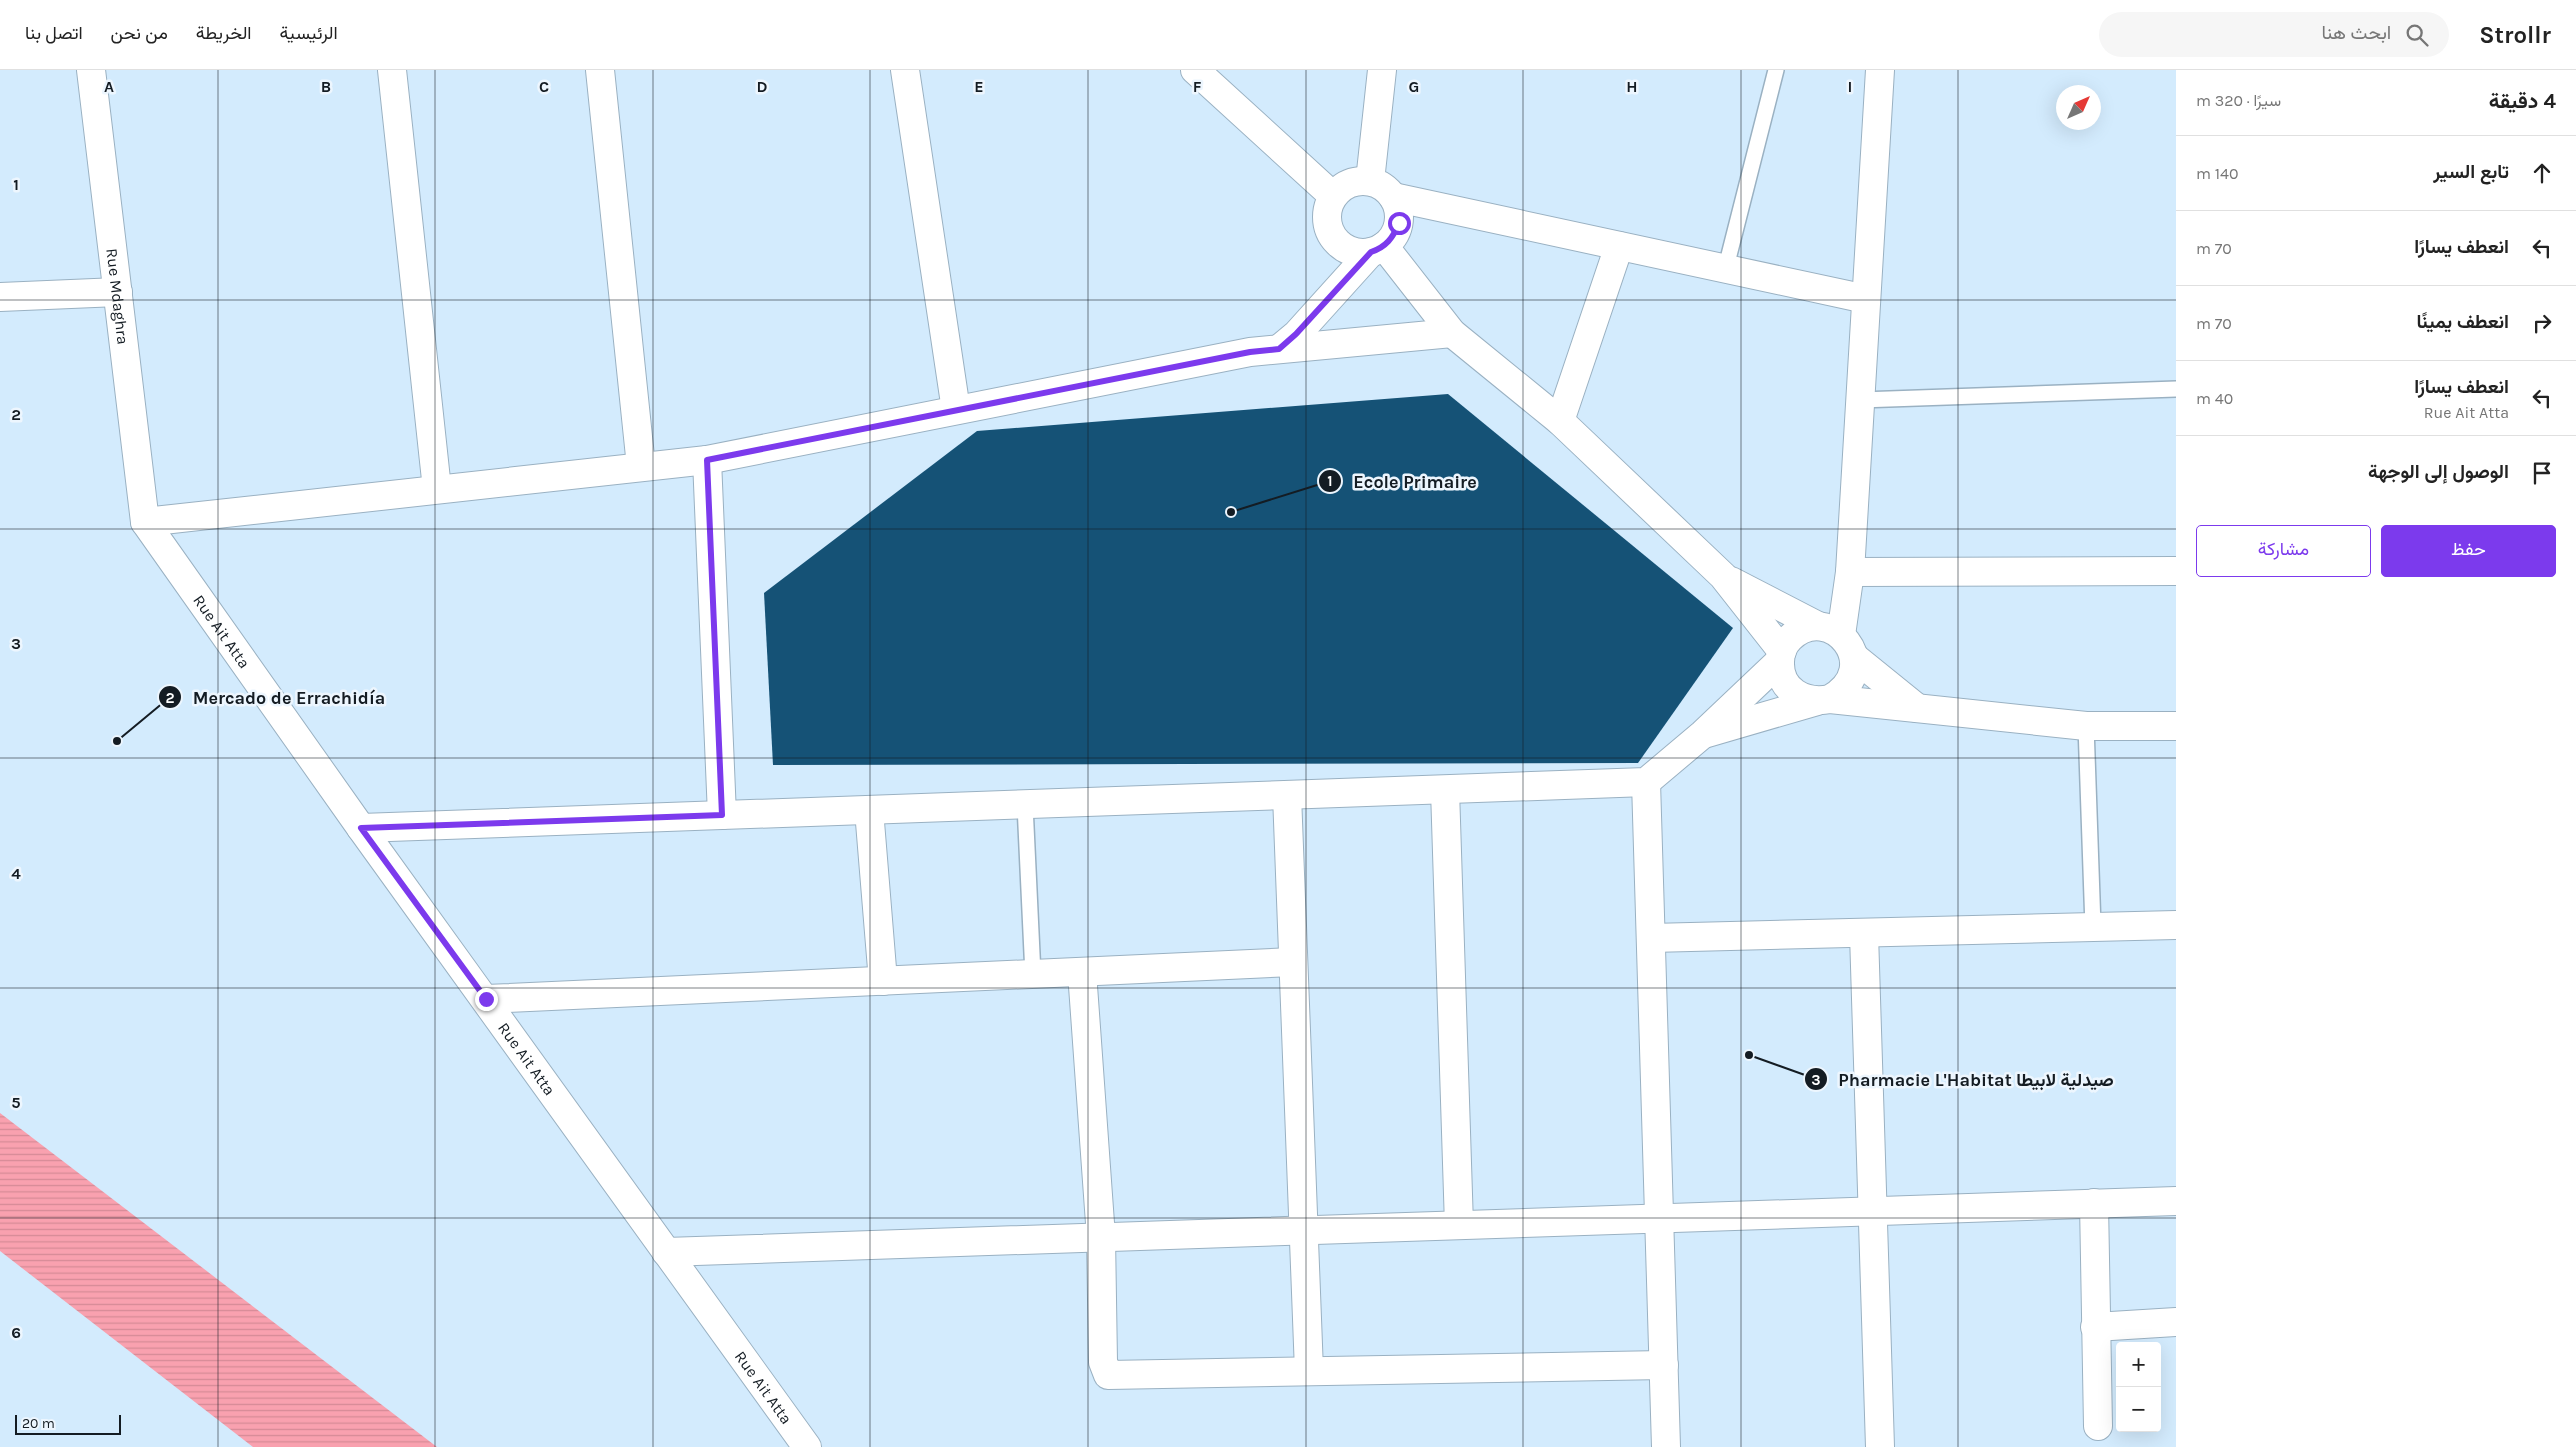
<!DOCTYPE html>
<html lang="ar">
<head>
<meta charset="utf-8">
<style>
	body { margin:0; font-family:Karla,Vazirmatn,sans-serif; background:#f6f6f6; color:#222; direction:rtl }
	.controls { position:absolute; right:15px; bottom:15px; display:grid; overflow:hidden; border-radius:5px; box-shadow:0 5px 20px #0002 }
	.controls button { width:45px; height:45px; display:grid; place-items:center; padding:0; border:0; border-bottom:1px solid #e0e0e0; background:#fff; color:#222; font:25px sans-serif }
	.compass { position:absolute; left:2056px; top:15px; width:45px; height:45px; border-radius:50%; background:#fff; box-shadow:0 5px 20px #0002; rotate:45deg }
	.scale { position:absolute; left:15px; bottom:12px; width:106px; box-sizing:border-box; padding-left:5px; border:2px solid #141c23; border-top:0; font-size:14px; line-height:18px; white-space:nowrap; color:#141c23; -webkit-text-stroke:4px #edf6fe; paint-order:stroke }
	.stop { position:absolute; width:15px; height:15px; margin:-11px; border:4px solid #7c3aed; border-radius:50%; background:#fff }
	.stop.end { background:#7c3aed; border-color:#fff; box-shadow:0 1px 5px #0008 }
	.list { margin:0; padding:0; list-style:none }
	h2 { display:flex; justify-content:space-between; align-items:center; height:65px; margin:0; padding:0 20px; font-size:21px }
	h2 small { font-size:16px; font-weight:400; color:#767676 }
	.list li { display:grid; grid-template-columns:32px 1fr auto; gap:15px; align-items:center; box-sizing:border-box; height:75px; padding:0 20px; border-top:1px solid #e0e0e0 }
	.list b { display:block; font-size:19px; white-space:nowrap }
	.list p { margin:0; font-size:16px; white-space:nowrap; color:#767676 }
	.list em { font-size:16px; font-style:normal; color:#767676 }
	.actions { display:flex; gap:10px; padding:15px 20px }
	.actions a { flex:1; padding:11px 0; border:1px solid #7c3aed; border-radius:5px; text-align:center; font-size:18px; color:#7c3aed }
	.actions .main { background:#7c3aed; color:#fff }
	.icon { flex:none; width:28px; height:28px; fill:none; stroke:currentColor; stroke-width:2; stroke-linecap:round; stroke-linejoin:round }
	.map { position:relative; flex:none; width:2176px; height:1377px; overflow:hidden; direction:ltr }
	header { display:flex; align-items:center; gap:30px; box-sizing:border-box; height:70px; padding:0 25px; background:#fff; border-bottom:1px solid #e0e0e0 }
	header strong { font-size:24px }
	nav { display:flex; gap:28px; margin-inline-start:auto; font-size:18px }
	.search { width:350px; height:45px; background:#f6f6f6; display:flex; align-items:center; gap:12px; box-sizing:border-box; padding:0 18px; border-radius:28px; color:#767676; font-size:19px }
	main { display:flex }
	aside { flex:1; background:#fff }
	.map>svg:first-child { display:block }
	.water { fill:url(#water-rules) }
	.building { fill:#155276 }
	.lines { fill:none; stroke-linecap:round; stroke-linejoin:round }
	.service-casing { stroke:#9ab1c2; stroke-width:18 }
	.minor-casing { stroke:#9ab1c2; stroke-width:30 }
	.service { stroke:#fff; stroke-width:15 }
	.minor { stroke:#fff; stroke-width:28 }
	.route { stroke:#7c3aed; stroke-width:6 }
	.grid { fill:none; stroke:#141c23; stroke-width:1; stroke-opacity:0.55 }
	.labels { text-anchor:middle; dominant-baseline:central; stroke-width:5; stroke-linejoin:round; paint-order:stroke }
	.street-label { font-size:16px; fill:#141c23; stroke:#edf6fe }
	.grid-label { font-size:16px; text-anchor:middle; font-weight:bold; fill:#141c23; stroke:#edf6fe; stroke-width:5; stroke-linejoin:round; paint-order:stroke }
	.leader { fill:none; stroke:#141c23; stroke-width:2 }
	.callout-dot { fill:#141c23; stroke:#edf6fe; stroke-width:2 }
	.mark-label { font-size:15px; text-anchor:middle; font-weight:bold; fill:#fff }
	.callout-label { font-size:18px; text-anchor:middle; font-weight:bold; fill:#141c23; stroke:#edf6fe; stroke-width:5; stroke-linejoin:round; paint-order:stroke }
</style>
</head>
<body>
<header>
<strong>Strollr</strong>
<div class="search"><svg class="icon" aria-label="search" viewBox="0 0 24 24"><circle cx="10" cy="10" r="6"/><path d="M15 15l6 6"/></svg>ابحث هنا</div>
<nav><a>الرئيسية</a><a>الخريطة</a><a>من نحن</a><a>اتصل بنا</a></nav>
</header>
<main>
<aside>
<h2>4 دقيقة<small>سيرًا · 320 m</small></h2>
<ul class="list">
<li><svg class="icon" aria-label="ahead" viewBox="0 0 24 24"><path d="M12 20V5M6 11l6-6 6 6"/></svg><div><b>تابع السير</b></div><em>140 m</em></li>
<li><svg class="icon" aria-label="left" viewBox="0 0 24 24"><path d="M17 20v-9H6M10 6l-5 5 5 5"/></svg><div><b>انعطف يسارًا</b></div><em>70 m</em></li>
<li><svg class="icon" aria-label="right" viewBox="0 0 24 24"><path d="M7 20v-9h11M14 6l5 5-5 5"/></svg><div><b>انعطف يمينًا</b></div><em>70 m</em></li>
<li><svg class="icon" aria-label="left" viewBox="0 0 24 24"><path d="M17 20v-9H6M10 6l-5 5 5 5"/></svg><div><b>انعطف يسارًا</b><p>Rue Ait Atta</p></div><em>40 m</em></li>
<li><svg class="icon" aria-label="arrive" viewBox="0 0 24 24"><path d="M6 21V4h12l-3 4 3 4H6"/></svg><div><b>الوصول إلى الوجهة</b></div></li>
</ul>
<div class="actions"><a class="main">حفظ</a><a>مشاركة</a></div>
</aside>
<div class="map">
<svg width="2176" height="1377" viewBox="0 0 2176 1377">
	<defs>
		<pattern id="water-rules" width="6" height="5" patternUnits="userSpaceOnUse" patternTransform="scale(1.25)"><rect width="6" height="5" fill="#f9a1af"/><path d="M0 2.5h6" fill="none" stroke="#d58a96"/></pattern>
	</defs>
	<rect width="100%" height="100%" fill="#d3ebfd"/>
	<path class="water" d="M0,1043l437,334h-184l-253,-196z"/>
	<path class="building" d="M1448,324l285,234 -95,135 -865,2 -9,-172 213,-162z"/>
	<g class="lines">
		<g class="service-casing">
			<path id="service" d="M1726,197l50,-197
				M1860,330l316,-11
				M2086,656l7,201
				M1025,735l8,170"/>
		</g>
		<g class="minor-casing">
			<g id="minor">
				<path id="s1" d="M91,0l54,452 216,306 446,619"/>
				<path d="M392,0l45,419"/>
				<path d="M600,0l41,396"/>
				<path d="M905,0l51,340"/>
				<path d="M1195,0l138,126"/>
				<path d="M1370,111l12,-111"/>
				<circle cx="1363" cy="147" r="36"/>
				<path d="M1393,127l473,102"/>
				<path d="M1384,176l68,87 108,88 163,155 59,75"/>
				<path d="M0,227l118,-5"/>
				<path d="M1279,279l18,-15 74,-82"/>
				<path d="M1560,351l59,-175"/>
				<path d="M707,390l15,355"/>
				<path d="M145,452l562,-62 543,-108 202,-19"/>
				<path d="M1850,502l30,-502"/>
				<path d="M1731,511l87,45"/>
				<path d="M1841,565l9,-63 326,-1"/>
				<path d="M1854,587l63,51"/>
				<path d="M1830,629c57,-32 0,-100 -40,-61 -6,6 -10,15 -10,24 -1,29 25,42 50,37l256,27h90"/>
				<path d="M1707,663l110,-32"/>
				<path d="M1646,712l20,665"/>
				<path d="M1445,720l14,435"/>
				<path d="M1287,725l22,576"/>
				<path d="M869,740l14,171"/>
				<path d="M361,758l1285,-46 57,-48 77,-73"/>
				<path d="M1864,864l16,513"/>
				<path d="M1651,868l525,-13"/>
				<path d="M1082,902l19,265 2,125 5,13 556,-10"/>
				<path d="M486,929l807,-37"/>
				<path d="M2094,1133l4,223"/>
				<path d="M666,1182l1510,-51"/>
				<path d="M2095,1257l81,-5"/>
			</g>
		</g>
		<use href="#service" class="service"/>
		<use href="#minor" class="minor"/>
	</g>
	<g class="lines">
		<path class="route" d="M486,929l-125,-171 361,-13 -15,-355 543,-108 29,-3 17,-15 75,-82c15,-5 22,-14 28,-29"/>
	</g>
	<path class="grid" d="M218,0v1377M435,0v1377M653,0v1377M870,0v1377M1088,0v1377M1306,0v1377M1523,0v1377M1741,0v1377M1958,0v1377M0,230h2176M0,459h2176M0,688h2176M0,918h2176M0,1148h2176"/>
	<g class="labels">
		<g class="street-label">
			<text stroke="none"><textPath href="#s1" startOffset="228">Rue Mdaghra</textPath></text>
			<text stroke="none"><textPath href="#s1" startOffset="589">Rue Ait Atta</textPath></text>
			<text stroke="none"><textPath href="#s1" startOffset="1114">Rue Ait Atta</textPath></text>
			<text stroke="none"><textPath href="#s1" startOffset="1519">Rue Ait Atta</textPath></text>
		</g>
	</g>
	<g class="grid-label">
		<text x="109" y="22">A</text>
		<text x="326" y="22">B</text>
		<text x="544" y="22">C</text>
		<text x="762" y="22">D</text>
		<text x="979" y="22">E</text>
		<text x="1197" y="22">F</text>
		<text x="1414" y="22">G</text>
		<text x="1632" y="22">H</text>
		<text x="1850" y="22">I</text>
		<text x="16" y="120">1</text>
		<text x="16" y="350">2</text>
		<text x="16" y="579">3</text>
		<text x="16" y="809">4</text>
		<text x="16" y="1038">5</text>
		<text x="16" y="1268">6</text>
	</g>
	<path class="leader" d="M1231 442L1330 411M117 671L170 627M1749 985L1816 1009"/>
	<g class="callout-dot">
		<circle cx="1231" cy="442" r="5"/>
		<circle cx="117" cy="671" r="5"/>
		<circle cx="1749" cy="985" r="5"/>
		<circle cx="1330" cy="411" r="12"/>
		<circle cx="170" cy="627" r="12"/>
		<circle cx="1816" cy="1009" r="12"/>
	</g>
	<g class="mark-label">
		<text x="1330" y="416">1</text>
		<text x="170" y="633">2</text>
		<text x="1816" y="1015">3</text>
	</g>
	<g class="callout-label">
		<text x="1415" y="418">Ecole Primaire</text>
		<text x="289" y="634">Mercado de Errachidía</text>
		<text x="1976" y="1016">Pharmacie L'Habitat صيدلية لابيطا</text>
	</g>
</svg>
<div class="controls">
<button>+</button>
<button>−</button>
</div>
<svg class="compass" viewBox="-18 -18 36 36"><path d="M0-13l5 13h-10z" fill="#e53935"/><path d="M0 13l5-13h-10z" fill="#767676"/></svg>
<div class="scale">20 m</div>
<div class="stop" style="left:1399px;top:153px"></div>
<div class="stop end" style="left:486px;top:929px"></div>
</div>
</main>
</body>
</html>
